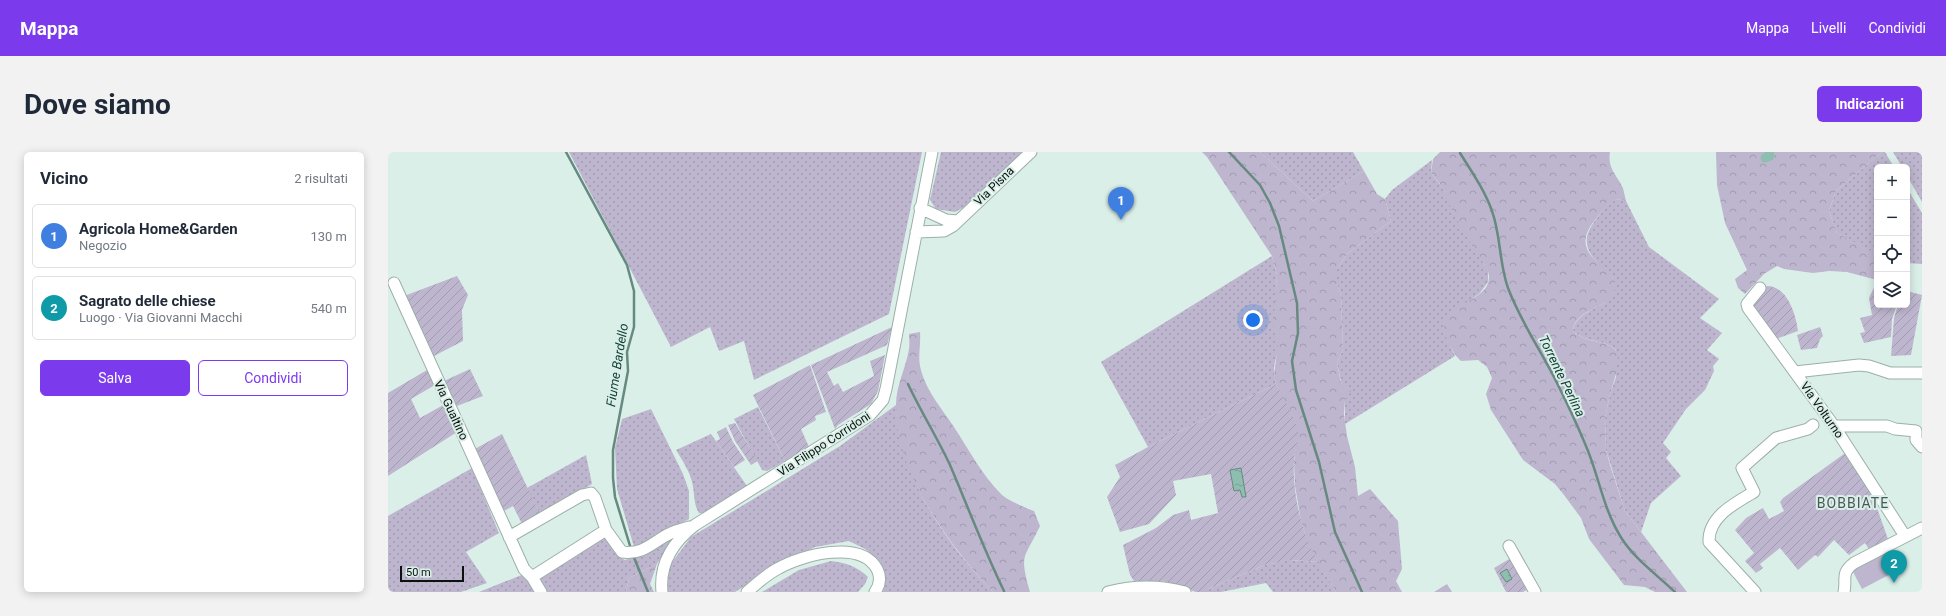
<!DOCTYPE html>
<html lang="it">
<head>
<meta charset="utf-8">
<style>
	body { margin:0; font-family:Roboto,sans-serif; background:#f2f2f3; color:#1f2937 }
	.controls { position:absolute; right:12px; top:12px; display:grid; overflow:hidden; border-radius:6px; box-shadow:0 2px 10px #0003 }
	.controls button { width:36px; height:36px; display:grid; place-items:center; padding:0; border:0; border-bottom:1px solid #e0e1e3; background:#fff; color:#1f2937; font:20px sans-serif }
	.scale { position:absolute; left:12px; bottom:10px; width:64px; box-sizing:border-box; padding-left:4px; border:2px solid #0a110f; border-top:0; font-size:11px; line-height:14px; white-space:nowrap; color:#0a110f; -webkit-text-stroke:3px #dbefe9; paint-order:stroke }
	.you { position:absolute; left:865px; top:168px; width:14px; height:14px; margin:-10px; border:3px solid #fff; border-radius:50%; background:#1a73e8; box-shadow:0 0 0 6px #1a73e833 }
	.badge { display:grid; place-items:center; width:26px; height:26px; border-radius:50%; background:#7c3aed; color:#fff; font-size:13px; font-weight:700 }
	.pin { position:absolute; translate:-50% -33px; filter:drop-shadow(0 1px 2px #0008) }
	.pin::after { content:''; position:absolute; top:21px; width:14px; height:12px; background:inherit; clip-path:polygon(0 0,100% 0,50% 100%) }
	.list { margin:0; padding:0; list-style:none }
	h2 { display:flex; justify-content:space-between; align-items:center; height:52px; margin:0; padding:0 16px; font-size:17px }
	h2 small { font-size:13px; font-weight:400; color:#747a83 }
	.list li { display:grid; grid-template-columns:26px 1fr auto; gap:12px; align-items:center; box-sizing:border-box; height:64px; margin:0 8px 8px; padding:0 8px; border:1px solid #e0e1e3; border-radius:6px }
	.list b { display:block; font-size:15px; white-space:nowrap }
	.list p { margin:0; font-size:13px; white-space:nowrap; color:#747a83 }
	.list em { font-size:13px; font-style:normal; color:#747a83 }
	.actions { display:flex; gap:8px; padding:12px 16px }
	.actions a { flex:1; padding:9px 0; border:1px solid #7c3aed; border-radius:6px; text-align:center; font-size:14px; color:#7c3aed }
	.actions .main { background:#7c3aed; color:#fff }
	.icon { flex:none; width:22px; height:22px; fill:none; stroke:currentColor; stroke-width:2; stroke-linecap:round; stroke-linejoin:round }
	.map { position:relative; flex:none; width:1534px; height:440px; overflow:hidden; border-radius:6px }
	header { display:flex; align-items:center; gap:24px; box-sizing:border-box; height:56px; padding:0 20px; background:#7c3aed; color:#fff }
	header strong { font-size:19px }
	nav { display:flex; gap:22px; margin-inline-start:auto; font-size:14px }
	.intro { display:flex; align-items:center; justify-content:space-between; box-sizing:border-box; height:96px; padding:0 24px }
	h1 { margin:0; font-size:28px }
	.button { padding:10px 18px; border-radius:6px; background:#7c3aed; color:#fff; font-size:14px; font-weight:700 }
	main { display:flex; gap:24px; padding:0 24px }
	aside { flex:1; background:#fff; border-radius:6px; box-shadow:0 2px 10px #0003 }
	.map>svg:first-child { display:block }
	.grass { fill:url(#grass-dots) }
	.forest { fill:url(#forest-crowns) }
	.park { fill:#beb6ce }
	.garden { fill:url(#garden-furrows) }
	.water { fill:url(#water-ripples); stroke:#668a7f }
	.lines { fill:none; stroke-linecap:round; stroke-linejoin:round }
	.stream { stroke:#668a7f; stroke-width:2.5 }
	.canal { stroke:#8dbeaf; stroke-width:9 }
	.minor-casing { stroke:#9cafa9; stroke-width:13 }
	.minor { stroke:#fff; stroke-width:11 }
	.labels { text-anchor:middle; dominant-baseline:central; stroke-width:4; stroke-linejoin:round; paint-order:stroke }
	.street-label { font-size:12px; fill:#0a110f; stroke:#dbefe9 }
	.water-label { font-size:13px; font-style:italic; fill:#154137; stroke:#dbefe9 }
	.quarter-label { font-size:14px; letter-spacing:1px; fill:#495a55; stroke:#dbefe9 }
</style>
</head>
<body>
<header>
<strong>Mappa</strong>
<nav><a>Mappa</a><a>Livelli</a><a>Condividi</a></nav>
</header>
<div class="intro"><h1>Dove siamo</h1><a class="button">Indicazioni</a></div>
<main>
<aside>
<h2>Vicino<small>2 risultati</small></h2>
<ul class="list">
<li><span class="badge" style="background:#3f7fe0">1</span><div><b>Agricola Home&amp;Garden</b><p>Negozio</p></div><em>130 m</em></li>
<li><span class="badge" style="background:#0f9aa8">2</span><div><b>Sagrato delle chiese</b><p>Luogo · Via Giovanni Macchi</p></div><em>540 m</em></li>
</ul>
<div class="actions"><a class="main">Salva</a><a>Condividi</a></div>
</aside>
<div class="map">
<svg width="1534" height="440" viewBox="0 0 1534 440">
	<defs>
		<pattern id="grass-dots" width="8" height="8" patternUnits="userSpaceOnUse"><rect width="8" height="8" fill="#beb6ce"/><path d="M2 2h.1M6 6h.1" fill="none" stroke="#a29bb0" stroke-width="1.8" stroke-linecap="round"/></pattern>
		<pattern id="forest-crowns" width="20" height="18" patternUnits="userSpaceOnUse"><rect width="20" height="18" fill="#beb6ce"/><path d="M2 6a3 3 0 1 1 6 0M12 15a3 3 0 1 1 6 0" fill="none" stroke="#a29bb0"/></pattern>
		<pattern id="garden-furrows" width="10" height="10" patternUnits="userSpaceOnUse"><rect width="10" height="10" fill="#beb6ce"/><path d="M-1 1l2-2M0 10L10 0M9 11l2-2" fill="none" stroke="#a29bb0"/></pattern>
		<pattern id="water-ripples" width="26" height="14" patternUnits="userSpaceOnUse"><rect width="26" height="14" fill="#8dbeaf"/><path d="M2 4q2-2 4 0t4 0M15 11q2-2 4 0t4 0" fill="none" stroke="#78a295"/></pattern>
	</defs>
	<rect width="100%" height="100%" fill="#dbefe9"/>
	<path class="grass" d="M181,0h353l-33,162 -135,66 -10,-39 -25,10 -9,-24 -39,20z
		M553,0h83l-56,53 -13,7 -19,-3 -6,-9z
		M872,0h93l11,19 -51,30z
		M1494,0h3l9,15h-17v88l-40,-22 -8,-22 7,-20z
		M1505,0h29v50l-15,-26v-9h-5z
		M1044,8l-1,13 12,15 13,29 32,53v12l-8,11 -13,10 -17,42 5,11 -110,68v-24l-8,-37 6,-14 -2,-53 -4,-12v-15l10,-15 44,-33 -6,-22 7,-9z
		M1519,36l15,25v51l-15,-1z
		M1229,47l9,2 23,46 70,52 -19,19 22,15 -15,17 12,9 -6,7 1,5 -9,19 -19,19 -23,34 8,9 -5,6 15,18 -30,27 -10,29 -16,-21 -19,-61 -1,-32 5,-24 6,-17v-27c-11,-11 -28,-6 -43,-19 2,-16 20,-21 31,-28l9,-25c-21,-20 -38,-33 -16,-60 6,-8 11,-15 20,-19z
		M884,104l5,19 -3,57c10,8 1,25 0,36 0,6 1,11 2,16l-128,63 -47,-85z
		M508,253c4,72 49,137 97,187h-110l1,-11 -6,-17 -11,-14 -18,-9 -34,6 -42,21 -38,24h-69l-1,-12 5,-15 21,-28 149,-91z
		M370,255l27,54 -18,10 -5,-1 -28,-51z
		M263,257l32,65 6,17v28c-19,9 -35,22 -55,28l-17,-58 -2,-41 7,-29z
		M323,282l36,52 -44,27h-4c-6,-9 -4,-21 -7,-31 -3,-12 -10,-22 -16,-32z
		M198,303l6,29 -52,30 -13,-26z
		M84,316l27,65 -33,19 21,31 -26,9h-73v-76z
		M288,383l-19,29 -28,14 -3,14h-80l-7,-12v-3l65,-39 4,1 11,18 6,3 27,-9 8,-8z
		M901,408l30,2 17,30h-63l-7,-9 -45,9h-13v-3l57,-24z
		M443,409c15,2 26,5 37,16l-3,7 -7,8h-96l37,-22z
		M136,422l13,18h-58z"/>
	<path class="forest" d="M814,0h58l53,49 51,-30 13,23 8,5 6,22 -44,33 -10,15v15l4,12 2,53 -6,14 4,20 10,8 -6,9 -1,14 3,22 8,31 3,29 12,-7 28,32 4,48 -6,12 6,11h-66l-27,-46 -8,-25 -6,-35 -1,-24 3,-31 -21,-47 -2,-9 4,-31 -1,-8 -4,-4 4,-57 -5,-19 -65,-99z
		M1052,0h170c-3,16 7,23 13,36 1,4 2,9 3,13l-9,-2c-9,5 -15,12 -22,21 -30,37 21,45 20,66 -1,24 -41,21 -42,45 15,14 35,7 45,22l-2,21 -6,20 -5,24 1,32 4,15 15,46 62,81h-32l-10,-5 -21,-2 -35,-46 -8,-21 -17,-23 -9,-11 -32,-24 -32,-50 -5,-16 6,-16 -5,-11 -9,-7 -17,1c-6,-5 -8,-11 -12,-17 -23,-43 40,-37 40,-67 0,-9 -7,-16 -11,-22 -10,-16 -21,-34 -29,-51 -3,-5 -3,-11 -7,-17 -3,-5 -7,-9 -11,-14l2,-14z
		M1328,0h166l-46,39 -7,20 8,22 40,21v26l-30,-8 -18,-1 -16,2 -29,-4 -7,-3 -13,8 -19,20 -7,-6 -3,-9 12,-9 -22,-47 -8,-38z
		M532,180c1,11 -2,24 0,34 5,24 21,41 34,61 15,23 28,48 48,68 4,4 25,14 32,16l6,15c-16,34 -21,27 -10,66h-37c-43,-45 -99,-122 -97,-187 0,-20 10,-37 13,-56 1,-5 0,-11 0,-15z
		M269,412l-7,20 4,8h-28l3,-14z
		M1059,432l5,8h-18z"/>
	<path class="park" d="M1502,398l10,19 -38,20 -10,-19z"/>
	<path class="garden" d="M69,124l11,19 -6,15 1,31 -31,16 -28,-61z
		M1489,129v24h20l-5,14 -1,18 -27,6 -4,-10 5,-1 -5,-14 12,-3 -3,-17z
		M1379,134c20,0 29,28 31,45l-22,8 -19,-23 -4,-12 5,-10z
		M1519,139l15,4 -11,60 -20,1 3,-38 4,-13h9z
		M504,175l-5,18 -60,27 7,14 4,-3 5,9 31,-16 -4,-15 15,-6 -7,36 -7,13 -33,21 -3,4 -24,-64z
		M1432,175l3,9 -3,3 -3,9 -16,2 -4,-15z
		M422,213l16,47 -11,4 1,4 -15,9 8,18 -24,14 -32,-66z
		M82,217l13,27 -26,10 -13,-25z
		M39,218l8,15 -24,14 9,19 25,-14 12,28 -69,44v-83z
		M888,232c7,13 19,33 22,48 1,9 -4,20 -4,30 -2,28 8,76 25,100l-28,-2 -26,5 -57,24v3h-12l-33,-11h-29l-4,-6 -7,-30 33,-17 17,-13 16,-5 2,10 27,-7 -7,-39 -38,7 3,14 -27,29 -29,8 -13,-35 13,-20 -5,-12 33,-18z
		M347,271l23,38 -7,4 -16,-24 -7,-16z
		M338,275l7,15 12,18 -11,7 -18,-26 4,-2 -3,-7z
		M114,282l38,80 -18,10 -9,-18 -11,6 -29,-62z
		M1460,299l19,29 21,59 -19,10 -4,-6 -16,12 -15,-15 -16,17 -3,-2 -17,15 -18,-22 -20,16 3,4 -7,5 -11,-12 9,-8 -19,-23 11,-12 17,-10 6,11 15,-8 -4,-9 3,-4z
		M1123,406l17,31 -5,3h-17l-12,-24z"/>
	<path class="water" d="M853,316l5,29h-4l-2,-7 -6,1 -4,-21z
		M1119,417l5,10 -6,3 -6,-9z"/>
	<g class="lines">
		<path class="stream" d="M178,0l61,113 7,26v36l-7,25 1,19 -15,79v28l2,19 16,52
			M841,0l31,33 10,18 9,23 18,77 1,30 -6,28 4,29 23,72 16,70 27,60
			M1072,1c12,19 25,38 32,58 9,25 7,52 16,77 12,32 31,60 46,89 12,24 24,49 34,74 12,30 16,60 34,88 13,20 35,36 53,53
			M520,232c13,28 29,53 42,81 18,42 34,85 54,126
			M245,403l15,37"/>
		<path class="canal" d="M1377,6l5,-2 -1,-4"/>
		<g class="minor-casing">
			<path id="minor" d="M532,56l26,12 12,1
				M528,80l28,-1 9,-5 78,-74
				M6,131l130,286 8,8 9,15
				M1372,136l-13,16 1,4 86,118 71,110
				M1407,220l64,-7 10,1 21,7h32
				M1446,274h53l8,3 21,2v9l6,7
				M121,385l73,-42 9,-2 4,5 11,32 16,22c23,3 31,-11 49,-19 6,-3 12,-4 18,-6
				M1121,394l26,46
				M144,425l74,-47
				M274,440c-3,-29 11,-50 33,-67l175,-110 13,-15 3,-11 46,-237
				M359,440c10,-9 20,-18 32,-24 23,-13 82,-29 98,1 4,8 3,16 -2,23
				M720,440c27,-7 51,-7 77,0
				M1367,440l-46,-50c-1,-25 26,-39 45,-50l-12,-24 34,-30 32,-9 5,-4
				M1456,440c3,-14 -4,-18 10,-29l68,-35"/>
		</g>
		<use href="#minor" class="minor"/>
	</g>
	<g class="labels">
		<g class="street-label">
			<text transform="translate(606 34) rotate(-44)">Via Pisna</text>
			<text transform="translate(63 258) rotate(65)">Via Gualtino</text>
			<text transform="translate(1434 258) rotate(55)">Via Volturno</text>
			<text transform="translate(436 292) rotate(-33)">Via Filippo Corridoni</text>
		</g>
		<g class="water-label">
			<text transform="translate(229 213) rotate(-81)">Fiume Bardello</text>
			<text transform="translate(1174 224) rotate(64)">Torrente Perlina</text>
		</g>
		<g class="quarter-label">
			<text x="1465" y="351">BOBBIATE</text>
		</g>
	</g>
</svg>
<div class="controls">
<button>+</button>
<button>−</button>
<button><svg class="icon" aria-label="locate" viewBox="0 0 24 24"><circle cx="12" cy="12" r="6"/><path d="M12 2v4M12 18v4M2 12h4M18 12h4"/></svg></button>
<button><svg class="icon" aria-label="layers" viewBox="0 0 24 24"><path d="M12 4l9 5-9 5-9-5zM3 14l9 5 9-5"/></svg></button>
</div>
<div class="scale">50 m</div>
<div class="you"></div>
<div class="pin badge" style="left:733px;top:68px;background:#3f7fe0">1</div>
<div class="pin badge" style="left:1506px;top:431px;background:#0f9aa8">2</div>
</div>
</main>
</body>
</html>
